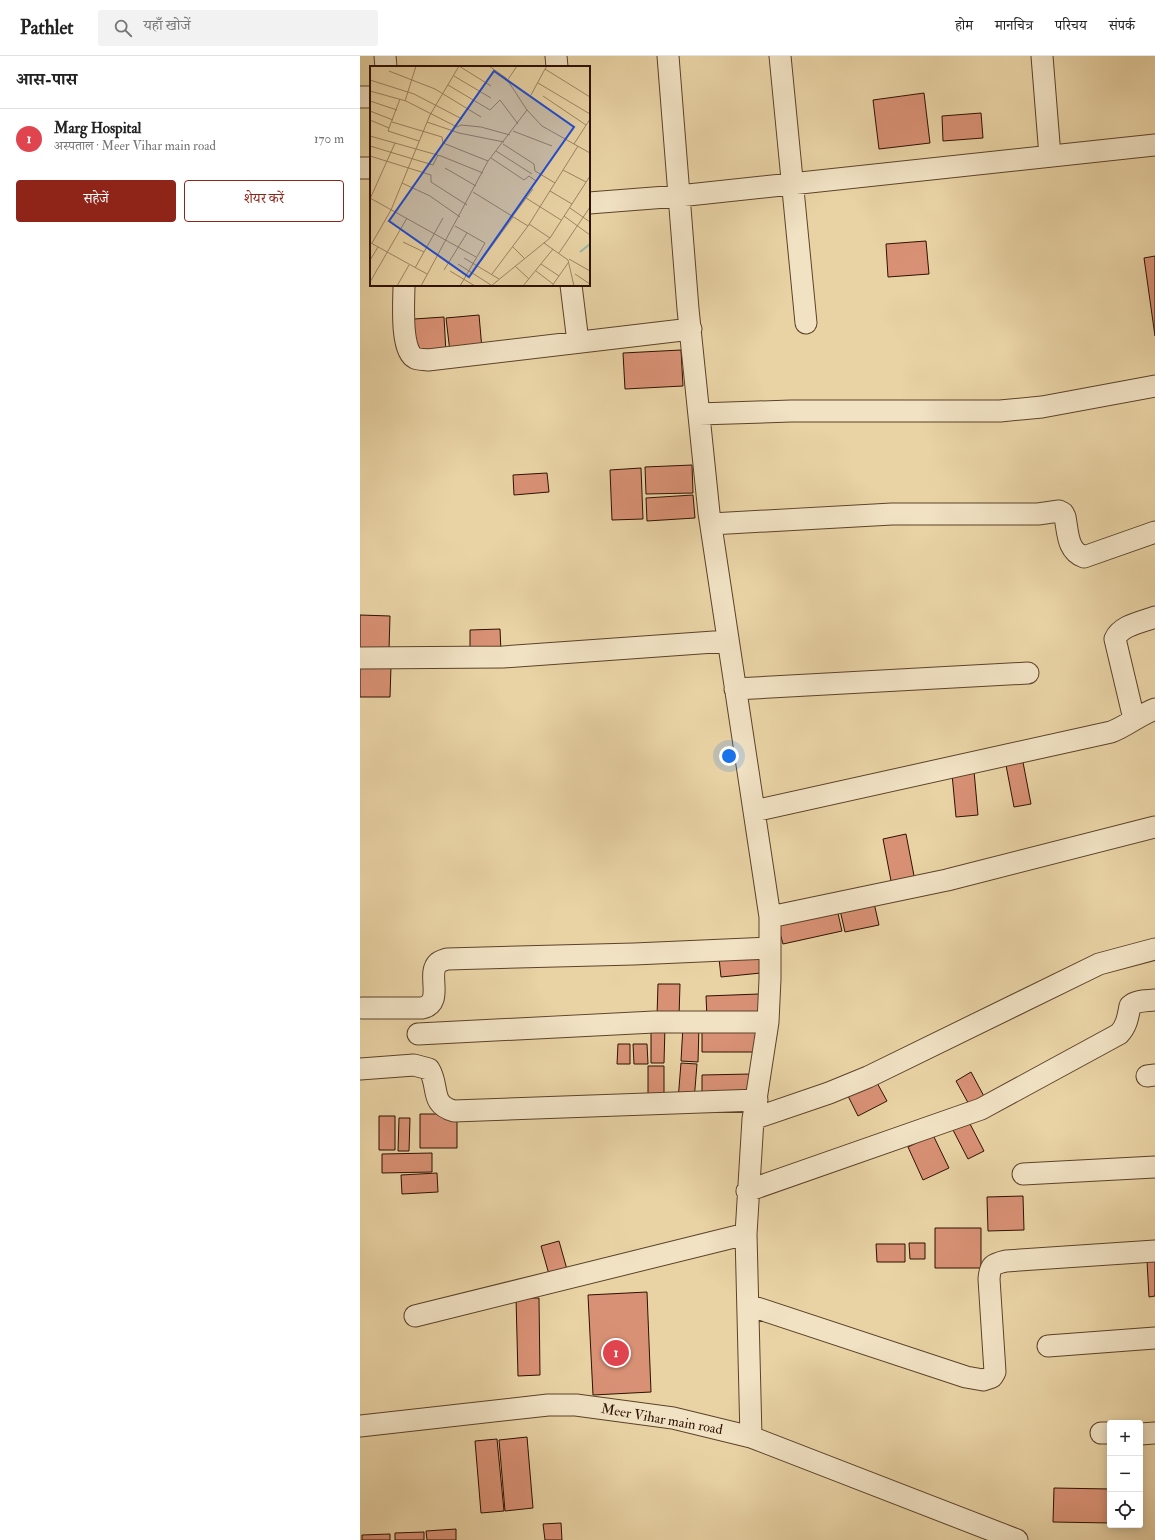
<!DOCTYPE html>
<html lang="hi">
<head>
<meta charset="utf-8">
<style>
	body { margin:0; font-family:"IM FELL Double Pica","Noto Serif Devanagari",serif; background:#f2f2f2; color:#222 }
	.controls { position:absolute; right:12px; bottom:12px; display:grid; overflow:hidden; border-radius:4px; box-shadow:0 2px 10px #0003 }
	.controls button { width:36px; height:36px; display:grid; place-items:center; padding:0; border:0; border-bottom:1px solid #e0e0e0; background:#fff; color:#222; font:20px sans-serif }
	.you { position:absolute; left:369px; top:700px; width:14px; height:14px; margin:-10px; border:3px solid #fff; border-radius:50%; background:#1a73e8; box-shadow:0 0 0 6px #1a73e833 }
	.badge { display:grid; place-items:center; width:26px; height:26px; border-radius:50%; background:#8f2418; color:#fff; font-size:13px; font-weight:700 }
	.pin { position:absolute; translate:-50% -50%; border:2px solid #fff; box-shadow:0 1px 4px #0006 }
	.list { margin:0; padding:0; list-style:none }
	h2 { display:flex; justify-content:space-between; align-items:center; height:52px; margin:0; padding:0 16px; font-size:17px }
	h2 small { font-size:13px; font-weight:400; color:#767676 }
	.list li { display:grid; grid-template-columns:26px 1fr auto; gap:12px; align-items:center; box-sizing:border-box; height:60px; padding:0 16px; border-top:1px solid #e0e0e0 }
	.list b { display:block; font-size:15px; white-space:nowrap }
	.list p { margin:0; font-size:13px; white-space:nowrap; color:#767676 }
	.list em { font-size:13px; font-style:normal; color:#767676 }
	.actions { display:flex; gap:8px; padding:12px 16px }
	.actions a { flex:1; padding:9px 0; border:1px solid #8f2418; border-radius:4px; text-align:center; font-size:14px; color:#8f2418 }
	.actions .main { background:#8f2418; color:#fff }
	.icon { flex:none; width:22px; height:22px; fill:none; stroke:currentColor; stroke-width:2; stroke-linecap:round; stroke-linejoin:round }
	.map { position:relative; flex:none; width:795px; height:1484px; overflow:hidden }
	header { display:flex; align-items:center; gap:24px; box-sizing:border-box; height:56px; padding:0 20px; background:#fff; border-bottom:1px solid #e0e0e0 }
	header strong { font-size:19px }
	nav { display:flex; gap:22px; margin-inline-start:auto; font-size:14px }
	.search { width:280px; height:36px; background:#f2f2f2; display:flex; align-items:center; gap:10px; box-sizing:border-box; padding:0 14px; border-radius:4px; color:#767676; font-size:15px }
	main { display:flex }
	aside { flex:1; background:#fff }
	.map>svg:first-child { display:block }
	.building { fill:#d99175; stroke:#2d1100 }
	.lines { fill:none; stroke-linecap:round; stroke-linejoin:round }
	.street-casing { stroke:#5c4229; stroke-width:23 }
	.street { stroke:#f1e2c4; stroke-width:21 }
	.labels { text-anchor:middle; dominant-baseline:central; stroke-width:3.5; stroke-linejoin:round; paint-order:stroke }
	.street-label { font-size:14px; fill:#2d1100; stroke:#f1e2c4 }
	.inset-river { fill:none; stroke:#97b8a7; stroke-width:2 }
	.inset-road { fill:none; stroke:#9e8563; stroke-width:1 }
	.view { fill:#1d4ed8; fill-opacity:0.15; stroke:#1d4ed8; stroke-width:2 }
	.inset-edge { fill:none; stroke:#2d1100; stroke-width:2 }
</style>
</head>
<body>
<header>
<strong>Pathlet</strong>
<div class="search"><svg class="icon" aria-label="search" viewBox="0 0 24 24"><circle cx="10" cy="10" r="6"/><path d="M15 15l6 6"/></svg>यहाँ खोजें</div>
<nav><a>होम</a><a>मानचित्र</a><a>परिचय</a><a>संपर्क</a></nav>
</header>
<main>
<aside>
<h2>आस-पास<small></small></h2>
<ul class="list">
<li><span class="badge" style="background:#e0444e">1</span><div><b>Marg Hospital</b><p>अस्पताल · Meer Vihar main road</p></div><em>170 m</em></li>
</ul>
<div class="actions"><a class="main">सहेजें</a><a>शेयर करें</a></div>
</aside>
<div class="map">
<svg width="795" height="1484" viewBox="0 0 795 1484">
	<rect width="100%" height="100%" fill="#e9d3a5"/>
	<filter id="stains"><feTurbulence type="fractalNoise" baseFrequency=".005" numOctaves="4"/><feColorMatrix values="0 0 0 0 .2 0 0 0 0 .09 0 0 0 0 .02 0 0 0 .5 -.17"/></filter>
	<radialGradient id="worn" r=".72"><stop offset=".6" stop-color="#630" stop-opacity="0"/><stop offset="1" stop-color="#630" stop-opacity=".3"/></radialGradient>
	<path class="building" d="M564,37l6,50 -51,6 -6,-49z
		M621,57l2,25 -40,3 -1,-25z
		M566,185l3,33 -41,3 -2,-33z
		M795,200v80l-11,-78z
		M119,259l3,34 -32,3 -4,-34z
		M84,261l2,36 -30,3 -2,-37z
		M321,294l2,36 -58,3 -2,-36z
		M332,409l1,28 -47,1 -1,-27z
		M281,412l2,51 -31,1 -2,-50z
		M187,417l2,19 -35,3 -1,-20z
		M333,439l2,23 -48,3 -1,-23z
		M0,559l30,1 -1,34h-29z
		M140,573l1,23 -31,1v-23z
		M0,610h31l-1,31h-30z
		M662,701l9,47 -17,3 -9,-47z
		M614,715l4,44 -22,2 -4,-43z
		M546,778l9,47 -23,5 -9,-47z
		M514,847l5,22 -34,7 -5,-22z
		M477,853l5,22 -59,13 -6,-22z
		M399,899l2,18 -40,4 -2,-19z
		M298,928h22l-1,33 -22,-1z
		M399,938l1,21 -53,3 -1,-22z
		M291,970h14l-1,37h-13z
		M323,970h16l-1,36 -17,-1z
		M396,970l1,26h-55v-25z
		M258,988h12v20h-13z
		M273,988h14l1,20h-14z
		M321,1007l16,1 -3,37 -16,-1z
		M288,1010h16v30h-16z
		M611,1016l15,28 -15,8 -15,-27z
		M391,1018l1,22 -50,1v-22z
		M516,1025l11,20 -29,15 -10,-20z
		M60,1058h37v34h-37z
		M19,1060h16v34h-16z
		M39,1062h11l-1,33h-11z
		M609,1066l15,29 -16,8 -15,-29z
		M573,1079l16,33 -26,12 -15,-33z
		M72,1097v19l-50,1v-19z
		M77,1117l1,19 -36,2 -1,-19z
		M663,1140l1,34 -36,1 -1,-34z
		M575,1172h46v40h-46z
		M199,1185l9,32 -18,5 -9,-32z
		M549,1187h16v16h-15z
		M516,1188h29v18h-28z
		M787,1205h8v35l-6,1z
		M287,1236l4,100 -58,3 -5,-100z
		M156,1242h23l1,77 -22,1z
		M167,1381l6,71 -28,3 -6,-71z
		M137,1383l7,72 -23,2 -6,-72z
		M694,1432l56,1v34l-57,-1z
		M201,1467l1,17h-17l-2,-16z
		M96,1473v11h-29l-1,-9z
		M64,1476v8h-29v-7z
		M30,1478v6h-28v-5z"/>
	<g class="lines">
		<g class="street-casing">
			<path id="street" d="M25,0l1,11
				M196,0l1,11
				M308,0l20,253 21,204 61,404v62l-2,43 -15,97 -7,115 5,203
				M420,0l26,267
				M682,0l8,100
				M0,41h11
				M0,112h11
				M229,147l90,-7 476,-51
				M44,229c0,15 -4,66 11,73 4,2 9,1 13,2l263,-31
				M211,229l7,57
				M339,358l92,-3h209l42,-4 113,-21
				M351,468l181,-10h146l21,-3 4,2 2,4c3,15 2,34 19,40l71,-25
				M0,602l143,-1 225,-16
				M375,633l293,-16
				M774,663l-19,-80c6,-14 27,-17 40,-22
				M394,755l357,-79c16,-6 28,-17 44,-23
				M410,861l177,-37 208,-53
				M2,952h60c23,-5 4,-34 16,-45 2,-2 6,-3 9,-4l187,-5 136,-6
				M58,978l236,-12h114
				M0,1013l54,-4 15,4c11,18 0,35 25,42l303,-11
				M787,1020l8,-1
				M393,1063l76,-26 39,-16 231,-113 56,-15
				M663,1118l132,-7
				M387,1135l234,-82 138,-75c8,-8 9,-18 11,-28 6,-6 17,-5 25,-6
				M388,1249l218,72 17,3 9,-3 3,-5 -6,-93c1,-14 4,-15 17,-18l149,-10
				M55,1260l331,-82
				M688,1290l107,-8
				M0,1370l188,-21h28l97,13 78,19 266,103
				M741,1377h9
				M780,1378l15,-1"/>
		</g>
		<use href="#street" class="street"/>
	</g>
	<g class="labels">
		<g class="street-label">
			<text transform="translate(302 1363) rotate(10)">Meer Vihar main road</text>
		</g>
	</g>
	<g transform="translate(10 10)">
		<rect width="220" height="220" fill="#e9d3a5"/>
		<path class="inset-river" d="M210,186l10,-8"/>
		<path class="inset-road" d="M89,0l32,20M119,0l17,12 21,32 15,16 48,27M177,0l-2,3 45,28M19,5l46,18 46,28M84,10l37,22M0,14l44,14 48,25M137,15l10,-15M168,17l52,31M78,19l42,25 10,-10 18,24M0,25l36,10 51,26 4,-2 20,2 29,8M161,29l14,-26M173,30l43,29M0,35l27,9M35,35l11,-35M0,45l23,9M0,54l19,8 -1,3 31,10M22,56l50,15 1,6 45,18M57,56l32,11 45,9M19,62l11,-29M143,65l39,15M0,70l71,20 42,17M133,78l31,20 1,7 20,12M204,78l16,-25M0,80l63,19 5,-10M126,85l36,23M0,90l61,19v7l36,23M121,92l33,22 5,-4 7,5M75,102l31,18M193,104l23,12M32,117l28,13 30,21M180,125l22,13M103,126l55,34M0,132l106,59M156,132l35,22M0,133l25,-56M200,142l20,14M194,150l26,19M142,151l21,-28M159,158l21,14M85,160l30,17 -25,43M33,176l21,10M1,177l56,31M2,177l19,-33 39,-95 29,-49M174,177l24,17 6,26M142,180l13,13M189,187l31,-46M94,192l35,21M199,193l21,12M0,194l8,-13M111,195l32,-44M88,198l33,21M171,198l18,12M145,200l14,13M45,202l28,-50M74,204l23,-37M80,205l25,15M166,205l17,13M122,208l36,-48 50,-80M205,208l15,10M0,216l37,-64M27,220l12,-21M51,220l67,-125 39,-51M121,220l59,-48 40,-62M153,220l30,-37M182,220l16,-23"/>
		<path class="view" d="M124,5l80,56 -105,150 -80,-56z"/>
		<rect width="220" height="220" class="inset-edge"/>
	</g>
	<rect width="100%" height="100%" filter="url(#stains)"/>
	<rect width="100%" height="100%" fill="url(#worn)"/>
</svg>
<div class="controls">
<button>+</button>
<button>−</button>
<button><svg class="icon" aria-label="locate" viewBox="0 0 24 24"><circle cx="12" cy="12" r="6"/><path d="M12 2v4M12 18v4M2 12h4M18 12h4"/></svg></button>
</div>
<div class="you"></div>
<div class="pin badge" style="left:256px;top:1297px;background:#e0444e">1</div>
</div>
</main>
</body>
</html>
